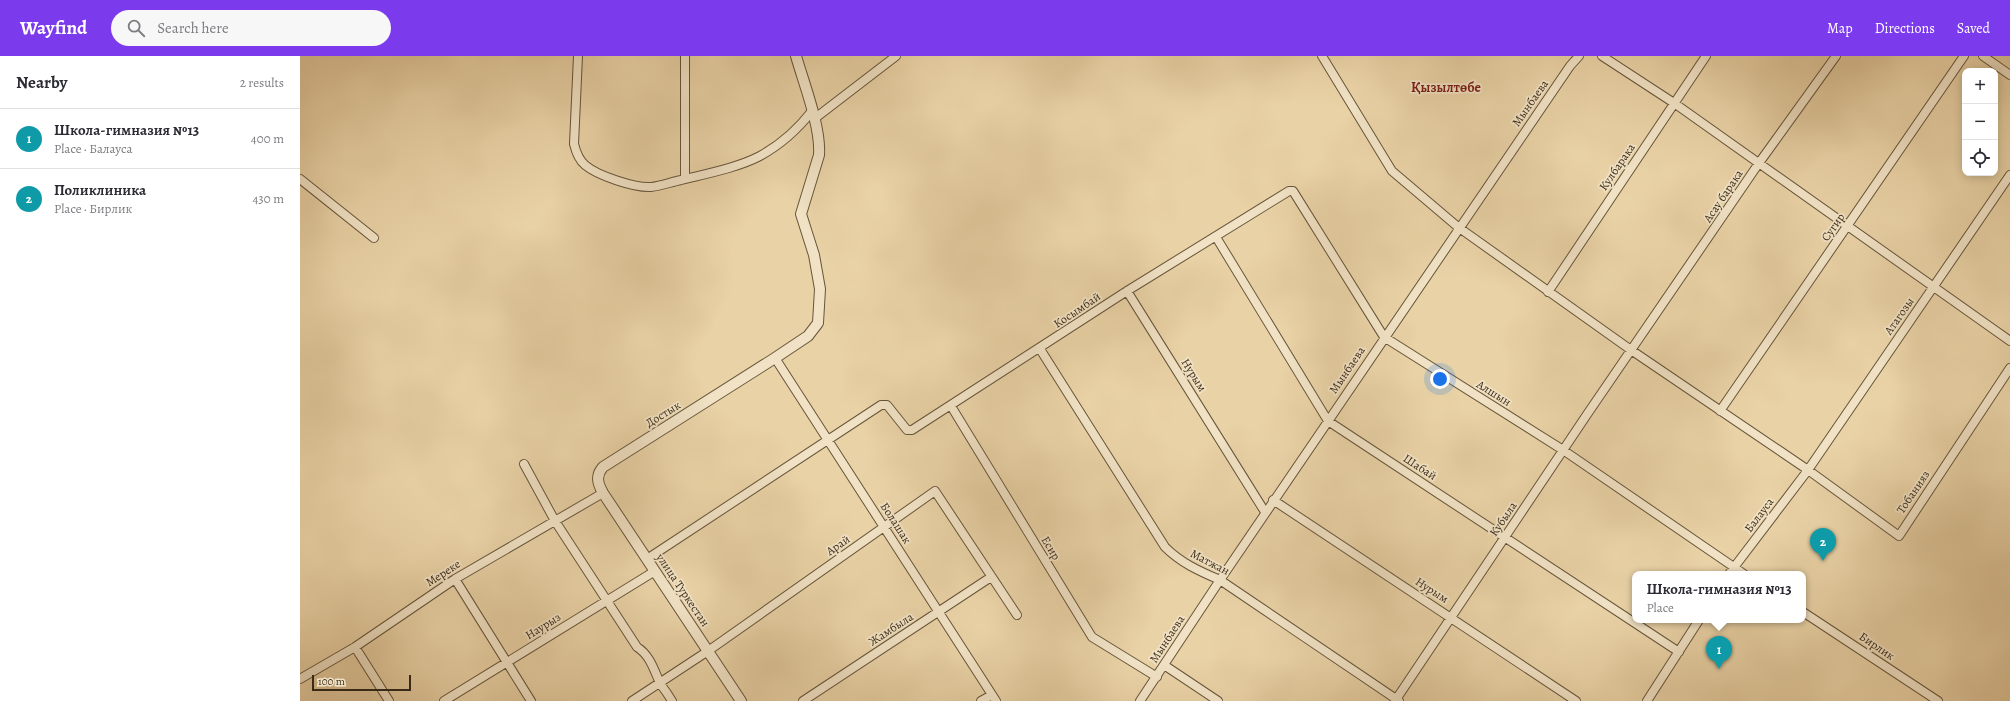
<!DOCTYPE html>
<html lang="en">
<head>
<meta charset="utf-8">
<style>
	body { margin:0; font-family:Alegreya,serif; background:#f7f7f7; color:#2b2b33 }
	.controls { position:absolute; right:12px; top:12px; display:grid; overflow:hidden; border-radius:8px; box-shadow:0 2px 10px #0003 }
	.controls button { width:36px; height:36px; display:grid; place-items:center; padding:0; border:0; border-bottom:1px solid #e1e1e2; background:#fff; color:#2b2b33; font:20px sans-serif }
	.scale { position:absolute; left:12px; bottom:10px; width:99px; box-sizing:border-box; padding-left:4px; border:2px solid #3b2b16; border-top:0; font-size:11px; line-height:14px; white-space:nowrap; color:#3b2b16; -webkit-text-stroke:3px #f1e2c5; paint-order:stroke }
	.you { position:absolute; left:1140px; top:323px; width:14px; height:14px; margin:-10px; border:3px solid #fff; border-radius:50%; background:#1a73e8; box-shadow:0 0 0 6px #1a73e833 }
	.badge { display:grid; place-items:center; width:26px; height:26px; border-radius:50%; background:#7c3aed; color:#fff; font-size:13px; font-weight:700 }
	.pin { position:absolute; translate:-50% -33px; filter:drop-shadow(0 1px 2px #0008) }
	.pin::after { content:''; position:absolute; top:21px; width:14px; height:12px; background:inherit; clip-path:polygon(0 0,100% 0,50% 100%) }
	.popup { position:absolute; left:1332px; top:515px; width:174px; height:52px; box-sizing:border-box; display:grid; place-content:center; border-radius:8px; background:#fff; filter:drop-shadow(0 1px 3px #0005); font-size:13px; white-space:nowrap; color:#7c7c81 }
	.popup b { font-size:15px; color:#2b2b33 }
	.popup::after { content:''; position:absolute; left:50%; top:100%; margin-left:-8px; border:8px solid transparent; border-top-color:#fff }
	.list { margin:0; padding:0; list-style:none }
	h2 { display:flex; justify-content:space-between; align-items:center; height:52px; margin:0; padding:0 16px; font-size:17px }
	h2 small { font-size:13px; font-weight:400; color:#7c7c81 }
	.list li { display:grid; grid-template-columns:26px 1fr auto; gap:12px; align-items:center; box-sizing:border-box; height:60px; padding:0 16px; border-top:1px solid #e1e1e2 }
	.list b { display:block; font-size:15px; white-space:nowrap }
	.list p { margin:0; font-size:13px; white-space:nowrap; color:#7c7c81 }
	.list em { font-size:13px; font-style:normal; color:#7c7c81 }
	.icon { flex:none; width:22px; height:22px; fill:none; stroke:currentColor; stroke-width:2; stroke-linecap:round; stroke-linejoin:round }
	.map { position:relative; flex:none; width:1710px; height:645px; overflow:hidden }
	header { display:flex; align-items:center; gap:24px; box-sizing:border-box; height:56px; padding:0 20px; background:#7c3aed; color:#fff }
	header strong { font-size:19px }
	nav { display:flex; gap:22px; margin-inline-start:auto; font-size:14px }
	.search { width:280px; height:36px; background:#f7f7f7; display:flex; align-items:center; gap:10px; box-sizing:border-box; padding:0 14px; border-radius:22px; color:#7c7c81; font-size:15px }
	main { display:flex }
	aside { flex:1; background:#fff }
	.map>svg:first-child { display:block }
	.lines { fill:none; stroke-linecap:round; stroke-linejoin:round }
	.minor-casing { stroke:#66553a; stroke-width:10 }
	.tertiary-casing { stroke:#66553a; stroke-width:12 }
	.minor { stroke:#f1e2c5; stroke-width:8 }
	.tertiary { stroke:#f1e2c5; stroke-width:10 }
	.labels { text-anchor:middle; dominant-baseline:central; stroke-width:3.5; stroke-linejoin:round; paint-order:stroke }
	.street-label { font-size:12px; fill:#3b2b16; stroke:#f1e2c5 }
	.quarter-label { font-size:14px; font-weight:bold; fill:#7a1f14; stroke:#f1e2c5 }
</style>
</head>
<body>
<header>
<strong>Wayfind</strong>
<div class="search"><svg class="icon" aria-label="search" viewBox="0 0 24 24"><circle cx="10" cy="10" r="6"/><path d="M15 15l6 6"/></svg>Search here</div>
<nav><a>Map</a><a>Directions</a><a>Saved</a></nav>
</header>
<main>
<aside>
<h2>Nearby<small>2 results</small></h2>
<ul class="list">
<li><span class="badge" style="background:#0f9aa8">1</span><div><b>Школа-гимназия №13</b><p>Place · Балауса</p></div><em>400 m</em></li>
<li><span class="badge" style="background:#0f9aa8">2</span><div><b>Поликлиника</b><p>Place · Бирлик</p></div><em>430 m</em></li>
</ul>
</aside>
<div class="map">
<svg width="1710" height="645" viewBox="0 0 1710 645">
	<rect width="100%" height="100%" fill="#e9d2a6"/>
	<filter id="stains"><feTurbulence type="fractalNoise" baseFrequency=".005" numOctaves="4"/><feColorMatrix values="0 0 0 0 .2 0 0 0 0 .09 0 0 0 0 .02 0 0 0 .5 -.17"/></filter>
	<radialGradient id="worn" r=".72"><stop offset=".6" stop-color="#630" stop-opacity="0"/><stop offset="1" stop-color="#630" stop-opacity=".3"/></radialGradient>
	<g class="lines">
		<g class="minor-casing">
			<path id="minor" d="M278,0l-4,88c2,8 5,16 11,21 13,11 50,23 66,22 10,-1 20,-5 30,-7 24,-6 56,-12 79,-24 20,-11 38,-27 52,-45
				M385,0v123
				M1022,0l70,115 66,56 173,123 177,120 91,66 111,-168
				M1302,0l72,47 336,238
				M1683,0l27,19
				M514,63l82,-63
				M0,123l74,59
				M916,181l112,184 351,231
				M827,235l138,221
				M1248,236l158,-236
				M740,293l125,198c16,16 34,24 55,33l179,121
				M475,302l221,343
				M651,350l141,231 65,40
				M1420,355l244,-355
				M224,408l31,57 82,126c14,9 17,24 24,38 4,5 8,11 11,16
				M973,444l303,201
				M347,503l234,-154h6l20,25h5l215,-139 162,-100h4l91,146 179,113 181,124
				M1429,518l79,-104 202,-295
				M155,523l76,122
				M1503,556l135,89
				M55,591l34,54
				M864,609l54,36
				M0,623l55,-32 100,-68 148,-86
				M144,645l211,-130
				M332,645l76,-50 227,-160 82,124
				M503,645l188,-124
				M681,645l11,-6
				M840,645l80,-121 350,-514 9,-10
				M1095,645l193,-288 171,-250 77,-107
				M1347,645l52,-81"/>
		</g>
		<g class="tertiary-casing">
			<path id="tertiary" d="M441,645l-138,-208c-5,-9 -8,-17 0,-26l172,-109 33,-22 10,-13 2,-34 -6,-34 -13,-41 18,-59c2,-28 -15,-71 -23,-99"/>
		</g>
		<use href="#minor" class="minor"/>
		<use href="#tertiary" class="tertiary"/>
	</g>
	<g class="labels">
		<g class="street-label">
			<text transform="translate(1230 47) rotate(-55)">Мынбаева</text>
			<text transform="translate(1317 111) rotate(-56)">Кулбарака</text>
			<text transform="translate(1423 140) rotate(-56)">Асау барака</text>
			<text transform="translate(1533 171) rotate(-55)">Сугир</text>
			<text transform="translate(777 254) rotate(-34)">Косымбай</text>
			<text transform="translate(1599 260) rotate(-55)">Атагозы</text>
			<text transform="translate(1047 314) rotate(-56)">Мынбаева</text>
			<text transform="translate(894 319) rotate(58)">Нурым</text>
			<text transform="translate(1194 337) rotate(32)">Алшын</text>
			<text transform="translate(363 358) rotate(-32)">Достык</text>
			<text transform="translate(1120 411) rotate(33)">Шабай</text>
			<text transform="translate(1613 436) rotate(-56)">Тобанияз</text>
			<text transform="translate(1459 459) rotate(-53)">Балауса</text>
			<text transform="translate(1203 463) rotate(-56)">Кубыла</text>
			<text transform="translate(596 467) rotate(57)">Болашак</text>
			<text transform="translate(538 489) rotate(-35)">Арай</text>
			<text transform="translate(751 492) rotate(59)">Есир</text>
			<text transform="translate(910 506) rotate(27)">Матжан</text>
			<text transform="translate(143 517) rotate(-33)">Мереке</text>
			<text transform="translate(383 534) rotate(56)">улица Туркестан</text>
			<text transform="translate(1132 534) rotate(33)">Нурым</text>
			<text transform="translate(243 570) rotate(-32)">Наурыз</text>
			<text transform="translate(591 573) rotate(-33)">Жамбыла</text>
			<text transform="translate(867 583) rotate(-57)">Мынбаева</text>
			<text transform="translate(1577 590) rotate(34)">Бирлик</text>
		</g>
		<g class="quarter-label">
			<text x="1146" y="31">Қызылтөбе</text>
		</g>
	</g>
	<rect width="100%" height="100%" filter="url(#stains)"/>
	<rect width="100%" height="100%" fill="url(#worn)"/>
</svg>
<div class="controls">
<button>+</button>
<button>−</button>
<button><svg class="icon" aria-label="locate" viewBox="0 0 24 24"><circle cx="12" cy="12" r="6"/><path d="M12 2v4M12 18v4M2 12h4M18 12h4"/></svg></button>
</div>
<div class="scale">100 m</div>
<div class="you"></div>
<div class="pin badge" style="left:1419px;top:613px;background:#0f9aa8">1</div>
<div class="popup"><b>Школа-гимназия №13</b>Place</div>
<div class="pin badge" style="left:1523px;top:505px;background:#0f9aa8">2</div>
</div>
</main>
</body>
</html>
